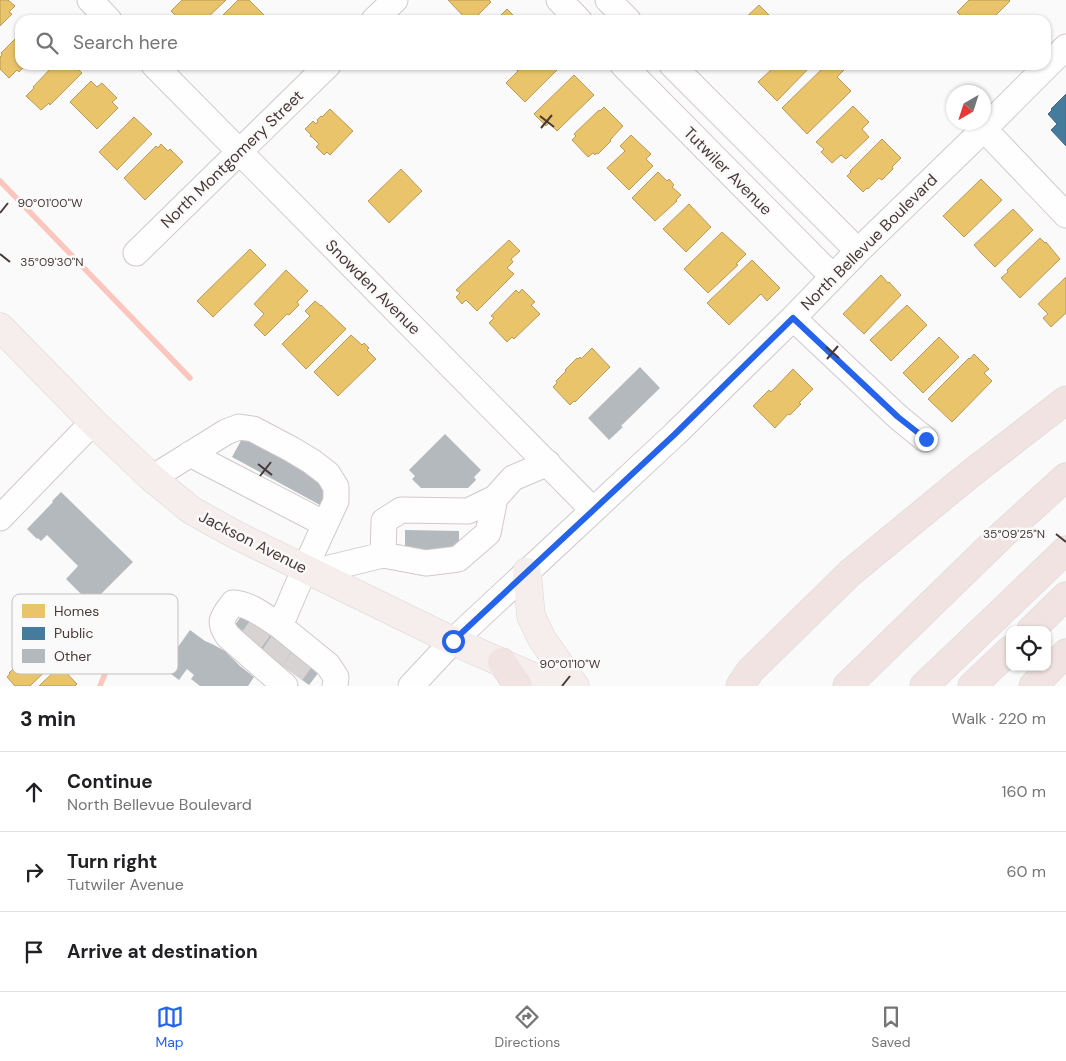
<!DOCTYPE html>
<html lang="en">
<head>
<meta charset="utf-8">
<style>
	body { margin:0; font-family:"DM Sans",sans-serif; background:#f6f6f6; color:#202124 }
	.controls { position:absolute; right:15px; bottom:15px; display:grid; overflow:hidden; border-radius:10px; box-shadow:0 1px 4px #0004 }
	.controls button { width:45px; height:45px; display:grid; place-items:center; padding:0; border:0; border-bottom:1px solid #e0e0e0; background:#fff; color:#202124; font:25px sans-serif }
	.compass { position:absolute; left:946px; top:85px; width:45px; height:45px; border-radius:50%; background:#fff; box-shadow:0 1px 4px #0004; rotate:219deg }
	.stop { position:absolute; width:15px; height:15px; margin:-11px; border:4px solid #2563eb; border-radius:50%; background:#fff }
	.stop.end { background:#2563eb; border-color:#fff; box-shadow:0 1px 5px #0008 }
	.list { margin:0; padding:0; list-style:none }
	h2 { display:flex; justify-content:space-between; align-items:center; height:65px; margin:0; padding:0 20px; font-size:21px }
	h2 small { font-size:16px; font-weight:400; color:#757577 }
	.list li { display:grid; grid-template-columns:32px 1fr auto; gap:15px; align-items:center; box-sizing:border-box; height:80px; padding:0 20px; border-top:1px solid #e0e0e0 }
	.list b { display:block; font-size:19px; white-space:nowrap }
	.list p { margin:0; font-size:16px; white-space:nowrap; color:#757577 }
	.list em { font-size:16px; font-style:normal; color:#757577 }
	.icon { flex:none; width:28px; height:28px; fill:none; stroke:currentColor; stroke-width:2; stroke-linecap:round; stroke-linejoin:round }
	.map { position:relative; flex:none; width:1066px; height:686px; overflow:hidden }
	.search { position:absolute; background:#fff; box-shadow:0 1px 4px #0004; left:15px; right:15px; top:15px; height:55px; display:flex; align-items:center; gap:12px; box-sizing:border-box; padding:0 18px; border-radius:15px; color:#757577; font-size:19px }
	.sheet { height:305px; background:#fff }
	nav { display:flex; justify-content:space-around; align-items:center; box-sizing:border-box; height:70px; border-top:1px solid #e0e0e0; background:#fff; font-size:14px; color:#757577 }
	nav a { display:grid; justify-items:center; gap:2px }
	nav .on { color:#2563eb }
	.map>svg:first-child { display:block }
	.homes { fill:#e9c46a; stroke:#b99a5a }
	.public { fill:#457b9d; stroke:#46677e }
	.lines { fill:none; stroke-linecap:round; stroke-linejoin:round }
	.stream { stroke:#fbc6be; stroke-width:5.5 }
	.building { fill:#b4b9be }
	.minor-tunnel { stroke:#d7d3d3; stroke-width:25; stroke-dasharray:25 12; stroke-linecap:butt }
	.minor-casing { stroke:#d1c9c8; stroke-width:27 }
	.major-casing { stroke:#d9d6d5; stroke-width:29 }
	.highway-casing { stroke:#d9d6d5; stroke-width:29 }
	.minor { stroke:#fefefe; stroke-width:25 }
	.major { stroke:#f6eeed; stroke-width:28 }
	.highway { stroke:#f0e3e1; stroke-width:28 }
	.route { stroke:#2563eb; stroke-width:6 }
	.ticks { fill:none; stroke:#493836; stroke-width:2 }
	.labels { text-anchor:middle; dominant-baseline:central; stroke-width:5; stroke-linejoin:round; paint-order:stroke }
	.street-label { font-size:16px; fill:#493836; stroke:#fafafa }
	.key { fill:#fafafa; stroke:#c5c0bf; stroke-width:1 }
	.key-label { font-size:14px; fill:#493836 }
	.ticks-label { font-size:12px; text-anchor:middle; fill:#493836; stroke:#fafafa; stroke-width:5; stroke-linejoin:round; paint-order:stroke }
</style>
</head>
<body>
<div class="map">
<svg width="1066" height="686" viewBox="0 0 1066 686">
	<rect width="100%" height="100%" fill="#fafafa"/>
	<path class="homes" d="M0,0h8l7,6 -6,6 3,2 -12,12z
		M182,0h44l-21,20h-25l-9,-9z
		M238,0h11l16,16 -4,4h-43z
		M448,0h41l2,2 -18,18h-6z
		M969,0h40l1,1 -19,19h-28l1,-1 -7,-7z
		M759,5l15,15h-31z
		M507,9l11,11h-22z
		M20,34v31h6l-7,7 -2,-2 -8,8 -9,-9v-12l2,-2 -1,-2z
		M54,65h22l-1,1 7,7 -32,32 -1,-2 -8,7 -15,-14 8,-8 -1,-1z
		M519,65h43l-37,37 -19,-19 12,-12 -3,-2z
		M772,65h40l-35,36 -19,-19 16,-15z
		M826,65h17l3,3 -9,9 14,14 -44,43 -25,-26z
		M574,75l20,20 -37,36 -8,-8 -3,3 -12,-12z
		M91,81l6,6 5,-4 15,15 -5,4 6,6 -21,21 -27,-27z
		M853,106l16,16 -7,7 7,8 -23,22 -5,-4 -9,8 -11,-11 3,-3 -8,-7z
		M604,107l19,19 -13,14 1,1 -13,13 -2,-1 -1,2 -2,-2 -5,4 -16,-17 4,-4 -2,-2 25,-24 1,1z
		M330,109l23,22 -23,24 -3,-3 -3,3 -8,-8 3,-3 -7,-7h-1l-1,-1 1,-1 -6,-6 8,-8 3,3 2,-3 -1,-1 4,-4 1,1z
		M134,117l18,17 -35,36 -18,-18z
		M631,135l20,19 -5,5 7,7 -24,24 -22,-22 18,-17 -5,-5z
		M882,139l19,19 -9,9 1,2 -11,11 -3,-2 -11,11 -1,-1 -4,4 -16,-16 4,-4 -1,-1z
		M161,144l7,7 2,-2 13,13 -38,38 -21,-22 32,-32 2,2z
		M401,169l21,22 -33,32 -21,-22z
		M658,172l9,9 2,-2 5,6 -2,2 9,8 -5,5 1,1 -22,20 -23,-23z
		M981,179l21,21 -38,37 -21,-21z
		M689,204l22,23 -25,25 -23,-23z
		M1013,209l20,21 -38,37 -13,-13 -8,-9z
		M722,232l24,22 -10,10 2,1 -30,28 -24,-24z
		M1040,238l5,5 1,-1 14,17 -40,39 -19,-20 7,-6 -1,-2z
		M509,240l11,11 -9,8 2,3 -6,6 7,6 -37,37 -11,-11 -4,4 -6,-7 4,-4 -4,-3z
		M250,249l16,16 -53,52 -16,-16z
		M752,260l28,28 -13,13 -6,-7 -32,31 -22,-22z
		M286,270l22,21 -11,11 2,3 -10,10 -2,-1 -22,22 -11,-11 10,-11 -10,-10z
		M881,275l7,8 1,-1 12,13 -37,39 -21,-20z
		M1066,277v36l-15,14 -8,-9 5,-4 -10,-10z
		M522,289l13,13 -4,3 9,9 -26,25 -2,-2 -5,5 -18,-19 5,-5 -3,-2 25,-26 3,3z
		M315,301l6,5v-1l25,24 -40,40 -24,-25 28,-28 -5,-5z
		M907,305l20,20 -36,36 -21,-21z
		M351,335l11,10 2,-2 5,5 -2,2 9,9 -38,37 -24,-24z
		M939,337l20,20 -36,36 -20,-20z
		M592,348l18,19 -35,35 -1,-1 -4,4 -17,-18 4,-4 -1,-2 10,-10 -1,-1 12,-12 1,1 2,-2 1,2z
		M974,354l15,15 -5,4 8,8 -40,41 -24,-23 41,-41 1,1z
		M793,369l20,20 -14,14 2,1 -11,11 -2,-1 -13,14 -22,-22 16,-16 2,2z
		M39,644l17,17 -26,25h-15l-8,-9 3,-3 -1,-1z
		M60,666l17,18 -2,2h-36z"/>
	<path class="public" d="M1066,94v52l-15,-16 6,-6 -9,-10 4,-4 -1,-1z"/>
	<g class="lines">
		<path class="stream" d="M0,181l190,197
			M100,686l32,-79"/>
	</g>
	<path class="building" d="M640,367l20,21 -39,38 2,1 -14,13 -21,-22z
		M445,434l36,36 -7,7 2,3 -8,8h-47l-9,-9 3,-3 -6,-6z
		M243,437l88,48 -11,20 -88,-48z
		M61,492l72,70 -42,42 -25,-25 12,-13 -31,-31 -6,6 -3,-3 -1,1 -10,-10 26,-27 -1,-1z
		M405,530l54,1v22l-54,-1z
		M245,611l77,57 -13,17 -77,-56z
		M190,630l15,11 7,3 13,7 15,15 14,11 -6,9h-48l-9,-7 3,-4 -7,-6 -8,11 -16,-12z"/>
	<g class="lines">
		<path class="minor-tunnel" d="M250,642l13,-18
			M272,658l12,-18
			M292,673l13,-18"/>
		<g class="minor-casing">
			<path id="minor" d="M90,0l19,20
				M559,0l20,20
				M608,0l20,20
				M374,20l21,-20
				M154,65l439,445
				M623,65l210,212
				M672,65l186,186
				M984,129l82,86
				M136,253l192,-188
				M793,318l105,99 27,22
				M190,454l135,70
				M152,478l74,-46 13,-5 14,2 38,20 20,12 17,13 8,13v14l-31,67 -25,58 48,39 8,12 -1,9
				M0,518l93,-96
				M383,555l1,-34 17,-11 67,1 27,-13
				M313,572l70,-17 43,8 32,-4 30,-26 7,-35 18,-20 35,-15
				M280,626c-15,-9 -29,-22 -47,-23 -10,14 -16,18 -5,33l57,50
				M411,686l42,-45 222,-207 118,-116 65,-67 126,-122 82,-82"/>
		</g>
		<g class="major-casing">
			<path id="major" d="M0,327l93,95 59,56 39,32 45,25 217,106 101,45
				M527,572l4,44 11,23 33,47"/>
		</g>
		<g class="highway-casing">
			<path id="highway" d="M1031,630l35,-34
				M502,662l16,24
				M740,686l10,-15 100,-98 119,-98 97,-75
				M847,686l153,-149 66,-60
				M924,686l142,-136
				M972,686l38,-36
				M1033,686l33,-33"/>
		</g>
		<use href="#minor" class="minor"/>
		<use href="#major" class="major"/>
		<use href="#highway" class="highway"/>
	</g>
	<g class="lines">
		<path class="route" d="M453,641l222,-207 118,-116 105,99 28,22"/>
	</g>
	<path class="ticks" d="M540,116l14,11M541,128l11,-13M0,213l8,-10M0,254l10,8M826,347l13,11M827,359l11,-13M258,464l14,11M260,476l11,-14M1056,534l10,8M562,686l8,-10"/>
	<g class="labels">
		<g class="street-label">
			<text transform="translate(232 159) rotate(-44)">North Montgomery Street</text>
			<text transform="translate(728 171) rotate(45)">Tutwiler Avenue</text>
			<text transform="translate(869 242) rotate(-45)">North Bellevue Boulevard</text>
			<text transform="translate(373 287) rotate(45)">Snowden Avenue</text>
			<text transform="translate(253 542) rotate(27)">Jackson Avenue</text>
		</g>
	</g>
	<rect x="12" y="594" width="166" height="80" rx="8" class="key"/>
	<rect x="22" y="604" width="23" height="14" fill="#e9c46a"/>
	<rect x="22" y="627" width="23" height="13" fill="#457b9d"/>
	<rect x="22" y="649" width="23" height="14" fill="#b4b9be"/>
	<g class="key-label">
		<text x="54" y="616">Homes</text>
		<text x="54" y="638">Public</text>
		<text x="54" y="661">Other</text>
	</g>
	<g class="ticks-label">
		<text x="50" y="207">90°01'00"W</text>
		<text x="52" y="266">35°09'30"N</text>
		<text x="1014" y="538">35°09'25"N</text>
		<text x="570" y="668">90°01'10"W</text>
	</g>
</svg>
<div class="controls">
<button><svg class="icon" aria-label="locate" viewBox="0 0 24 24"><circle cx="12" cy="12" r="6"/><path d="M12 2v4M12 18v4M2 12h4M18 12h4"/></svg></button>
</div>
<svg class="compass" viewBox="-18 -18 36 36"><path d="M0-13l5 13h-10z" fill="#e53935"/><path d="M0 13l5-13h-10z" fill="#757577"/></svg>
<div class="stop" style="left:453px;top:641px"></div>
<div class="stop end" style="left:926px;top:439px"></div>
<div class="search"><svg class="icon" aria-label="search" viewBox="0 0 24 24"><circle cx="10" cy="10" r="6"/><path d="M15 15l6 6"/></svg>Search here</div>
</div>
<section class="sheet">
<h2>3 min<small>Walk · 220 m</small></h2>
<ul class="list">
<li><svg class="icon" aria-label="ahead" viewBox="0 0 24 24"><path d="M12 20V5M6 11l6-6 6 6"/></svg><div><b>Continue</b><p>North Bellevue Boulevard</p></div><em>160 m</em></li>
<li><svg class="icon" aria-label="right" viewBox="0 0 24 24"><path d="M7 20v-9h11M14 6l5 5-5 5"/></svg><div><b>Turn right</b><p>Tutwiler Avenue</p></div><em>60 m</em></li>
<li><svg class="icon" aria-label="arrive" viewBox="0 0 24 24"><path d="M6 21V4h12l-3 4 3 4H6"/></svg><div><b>Arrive at destination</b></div></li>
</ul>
</section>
<nav>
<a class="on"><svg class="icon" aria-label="map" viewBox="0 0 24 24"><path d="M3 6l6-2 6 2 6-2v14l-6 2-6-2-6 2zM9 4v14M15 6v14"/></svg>Map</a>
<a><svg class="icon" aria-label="directions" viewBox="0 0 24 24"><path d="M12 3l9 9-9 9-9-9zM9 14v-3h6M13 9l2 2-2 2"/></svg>Directions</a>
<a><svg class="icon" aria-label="saved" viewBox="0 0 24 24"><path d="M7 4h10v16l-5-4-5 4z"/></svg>Saved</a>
</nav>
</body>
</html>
